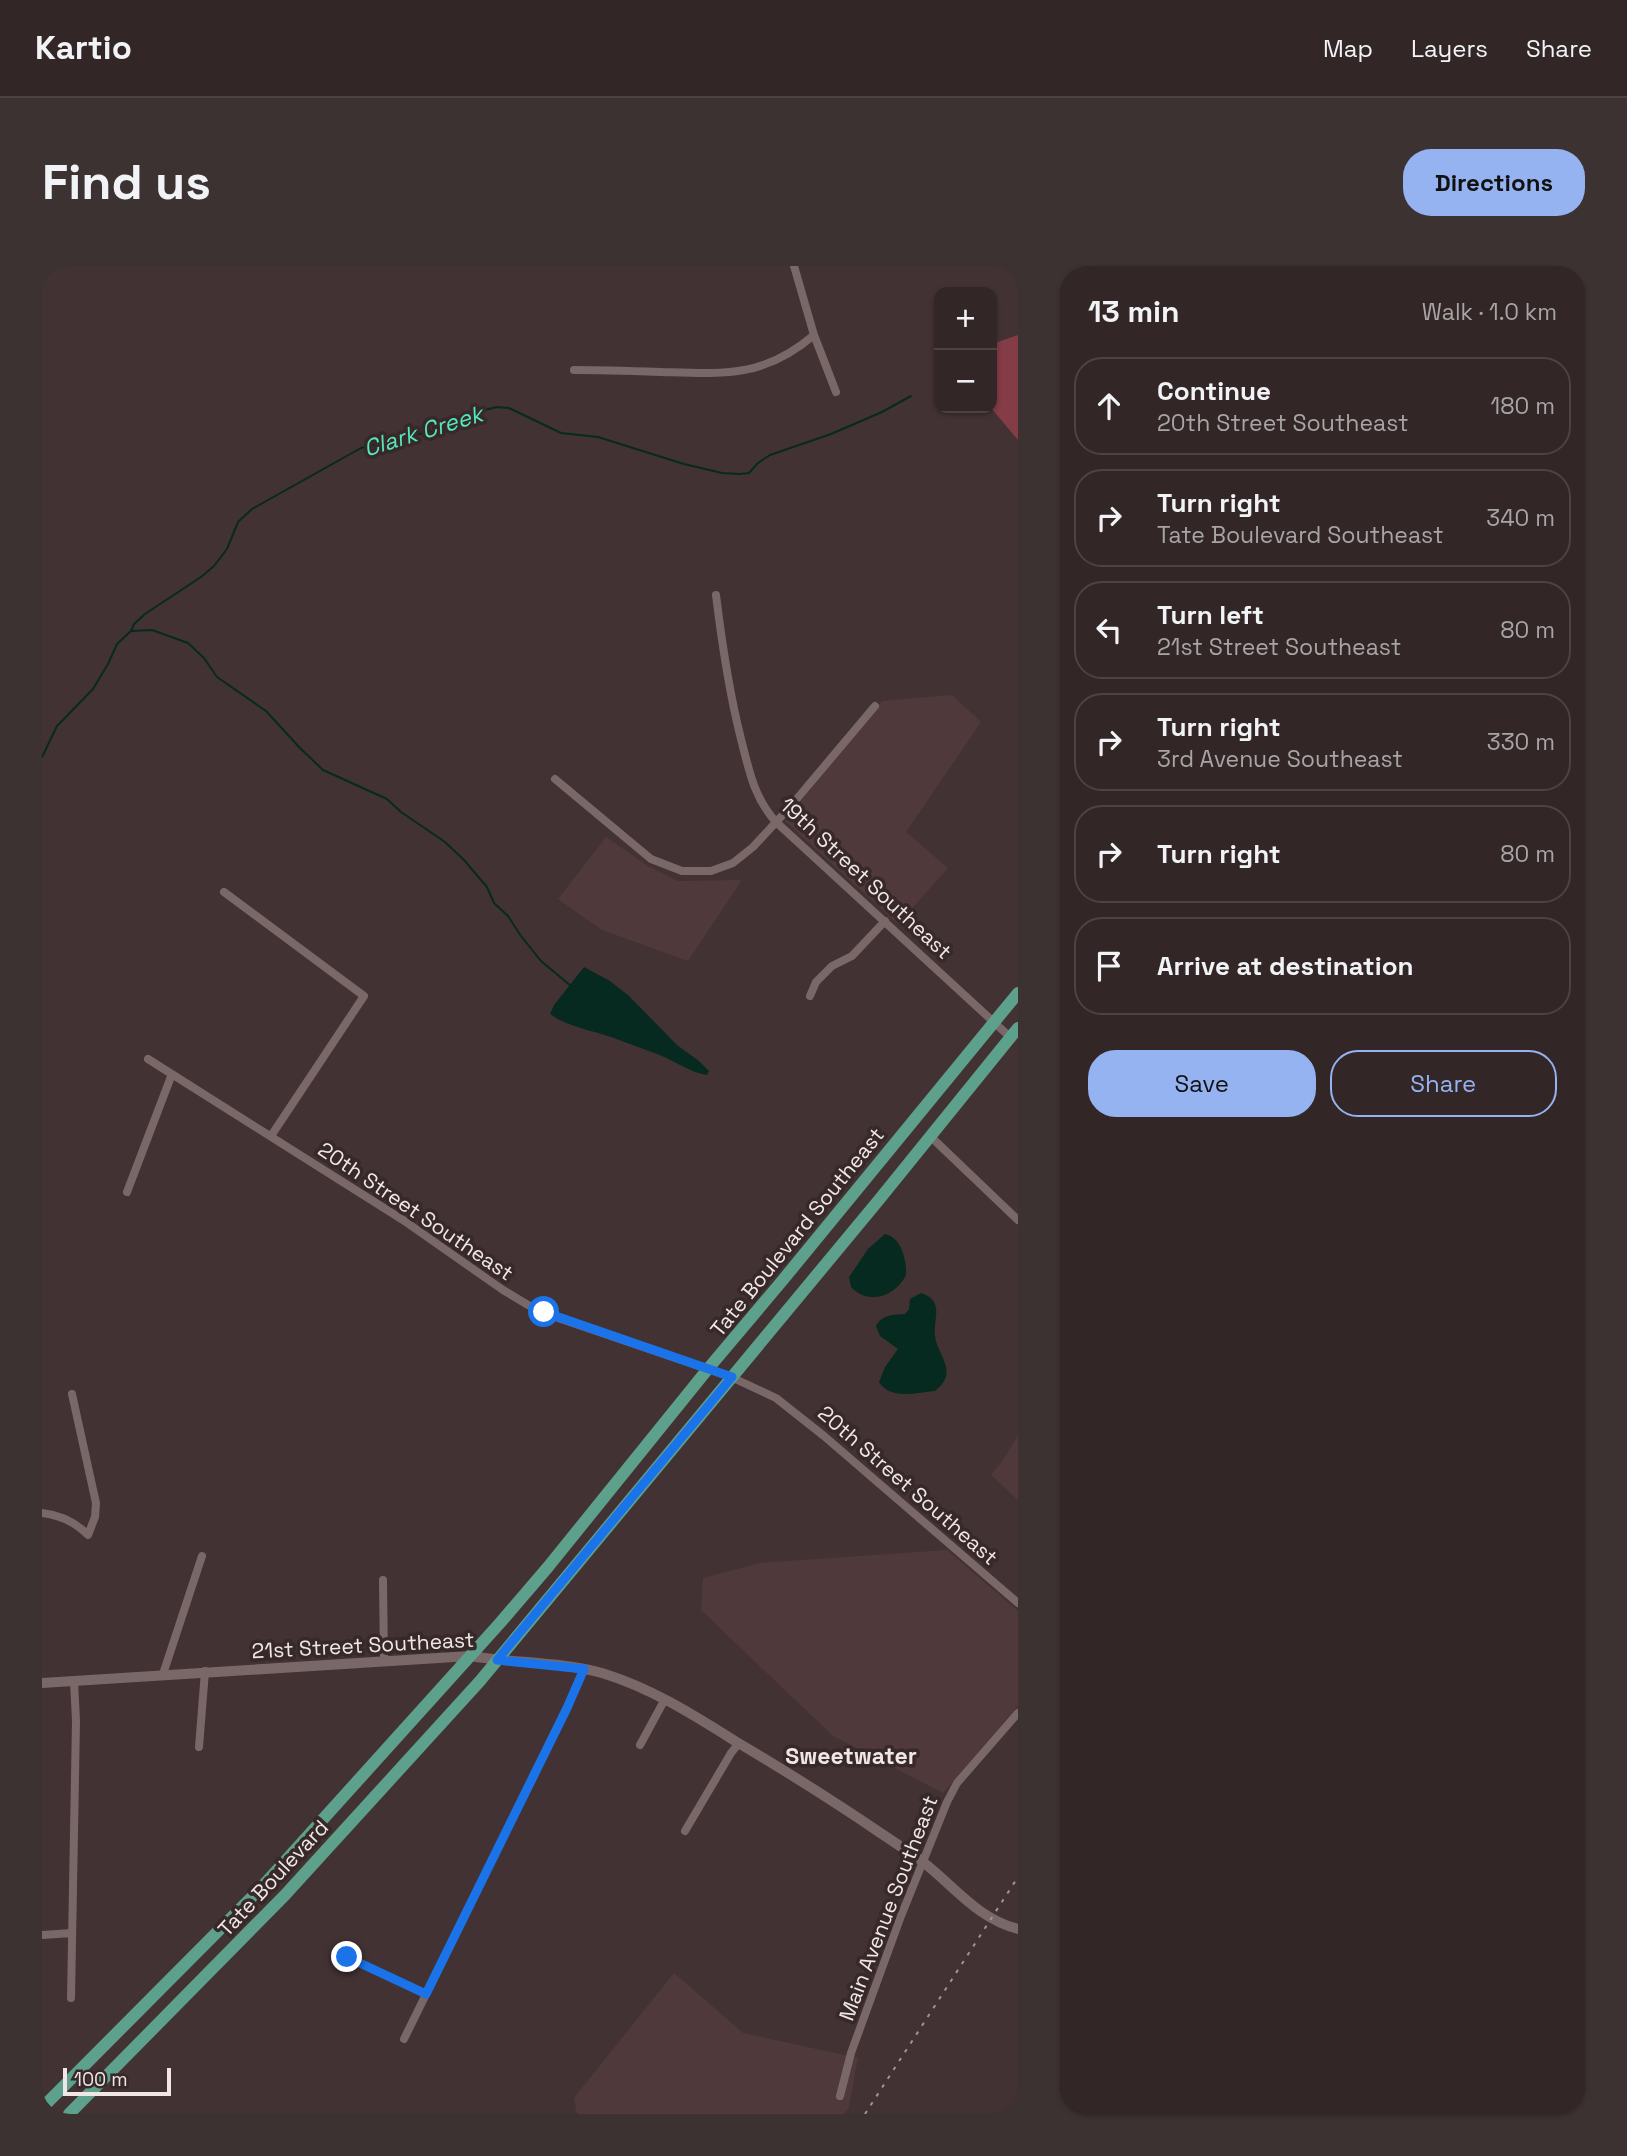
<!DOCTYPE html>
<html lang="en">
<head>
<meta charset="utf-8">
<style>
	body { margin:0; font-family:"Space Grotesk",sans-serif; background:#3d3232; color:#f1f3f6 }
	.controls { position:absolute; right:21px; top:21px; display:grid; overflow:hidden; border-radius:14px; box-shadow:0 2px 5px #0004 }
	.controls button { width:63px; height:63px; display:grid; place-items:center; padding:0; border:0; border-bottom:2px solid #4d4343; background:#322626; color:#f1f3f6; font:35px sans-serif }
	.scale { position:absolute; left:21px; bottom:18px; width:108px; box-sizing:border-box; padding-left:7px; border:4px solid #f0e6e6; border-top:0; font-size:19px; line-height:24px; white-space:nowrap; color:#f0e6e6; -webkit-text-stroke:5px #372829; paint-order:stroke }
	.stop { position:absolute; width:21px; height:21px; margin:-16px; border:5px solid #1a73e8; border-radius:50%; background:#fff }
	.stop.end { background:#1a73e8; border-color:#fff; box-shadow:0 2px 7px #0008 }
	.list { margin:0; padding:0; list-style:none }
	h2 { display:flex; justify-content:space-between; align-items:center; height:91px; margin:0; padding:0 28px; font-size:30px }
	h2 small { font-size:23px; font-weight:400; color:#a8a5a7 }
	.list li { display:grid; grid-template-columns:46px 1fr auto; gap:21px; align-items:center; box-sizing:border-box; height:98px; margin:0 14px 14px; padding:0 14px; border:2px solid #4d4343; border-radius:28px }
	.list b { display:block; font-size:26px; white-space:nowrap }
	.list p { margin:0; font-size:23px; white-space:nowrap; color:#a8a5a7 }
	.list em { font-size:23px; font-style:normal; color:#a8a5a7 }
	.actions { display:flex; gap:14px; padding:21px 28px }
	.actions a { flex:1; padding:16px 0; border:2px solid #95b2f1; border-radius:28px; text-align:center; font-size:24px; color:#95b2f1 }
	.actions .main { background:#95b2f1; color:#111 }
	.icon { flex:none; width:38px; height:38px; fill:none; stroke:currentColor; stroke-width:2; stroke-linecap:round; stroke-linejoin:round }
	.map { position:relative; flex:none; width:976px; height:1848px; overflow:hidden; border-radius:28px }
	header { display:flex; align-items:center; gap:42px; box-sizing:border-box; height:98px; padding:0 35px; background:#322626; border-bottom:2px solid #4d4343 }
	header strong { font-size:33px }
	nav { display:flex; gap:38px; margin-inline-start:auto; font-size:24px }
	.intro { display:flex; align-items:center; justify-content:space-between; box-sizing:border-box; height:168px; padding:0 42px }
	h1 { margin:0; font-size:49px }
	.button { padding:18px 32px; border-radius:28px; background:#95b2f1; color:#111; font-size:24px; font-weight:700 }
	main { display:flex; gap:42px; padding:0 42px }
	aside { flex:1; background:#322626; border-radius:28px; box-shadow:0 2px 5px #0004 }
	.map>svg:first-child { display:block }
	.built { fill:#50393b }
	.green { fill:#843c46 }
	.water { fill:#072a20 }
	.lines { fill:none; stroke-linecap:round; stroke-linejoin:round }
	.stream { stroke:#072a20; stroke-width:2 }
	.minor { stroke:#7a6869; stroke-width:8 }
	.tertiary { stroke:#7a6869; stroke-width:10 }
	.primary { stroke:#5da08b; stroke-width:12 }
	.rail { stroke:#a19495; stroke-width:2; stroke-dasharray:3.5 7; stroke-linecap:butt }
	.route { stroke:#1a73e8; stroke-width:9 }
	.labels { text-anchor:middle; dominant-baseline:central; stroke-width:7; stroke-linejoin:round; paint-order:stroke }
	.street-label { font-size:21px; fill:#f0e6e6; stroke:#372829 }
	.water-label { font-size:23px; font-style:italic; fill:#53e9bd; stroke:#372829 }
	.neighbourhood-label { font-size:23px; font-weight:bold; fill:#f0e6e6; stroke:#372829 }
</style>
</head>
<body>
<header>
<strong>Kartio</strong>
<nav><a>Map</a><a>Layers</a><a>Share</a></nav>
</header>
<div class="intro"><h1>Find us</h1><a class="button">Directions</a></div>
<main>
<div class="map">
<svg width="976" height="1848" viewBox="0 0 976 1848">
	<rect width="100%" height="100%" fill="#423233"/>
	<path class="built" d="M910,429l29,27 -75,110 42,36 -50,56 -113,-103 97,-120z
		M564,571l42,29 30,15 64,-1 -54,81 -86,-31 -44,-31z
		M976,1169v65l-27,-25 12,-15z
		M905,1284l71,61v95l-75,87 -110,-57 -132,-126 2,-32 57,-15z
		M632,1707l69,60 115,25 -9,49 -5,7h-267l-3,-16z"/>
	<path class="green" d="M976,69v105l-27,-32 1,-64z"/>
	<path class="water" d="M542,701l26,14 19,15 48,49 22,16 10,10 -2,4c-16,-2 -34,-15 -50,-21 -15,-6 -31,-11 -46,-17 -20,-7 -43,-10 -61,-23l4,-9z
		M843,968c16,3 22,26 21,41 -10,21 -37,31 -55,12l-2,-10 19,-28z
		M879,1027c24,8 12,25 14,43 2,19 25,36 0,55 -19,2 -45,9 -56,-9l6,-15 13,-18 -18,-13 -4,-10c7,-12 17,-11 29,-12l4,-5 1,-10z"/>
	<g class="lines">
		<path class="stream" d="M90,365l20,-1 36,13 16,15 13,19 49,34 34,37 23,22 64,29 14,13 44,30 19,18 23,27 7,16 14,13 13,20 20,25 30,25
			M0,491l15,-31 36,-37 15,-25 9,-20 14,-13 3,-7 11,-10 56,-37 13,-11 13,-17 11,-27 14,-13 109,-61 75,-18 40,-18 21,-5 12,1 52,25 37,4 86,27 38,9 18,1 9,-1 9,-10 12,-8 61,-21 51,-22 29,-16"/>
		<path class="minor" d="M752,0l20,69 22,57
			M532,104c29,0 58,1 87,2 62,2 103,6 153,-37
			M674,329c6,49 13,97 25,144 8,31 13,59 35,83l234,215
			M513,513l96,80 31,12h29l22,-8 20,-16 37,-40 85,-101
			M182,626l140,104 -93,140
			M768,730l6,-14 16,-16 20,-10 33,-35
			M106,793l255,161 100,70 25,15 33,14 170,58 45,21 48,38 194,167
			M888,870l88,84
			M85,926l45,-118
			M0,1247c18,2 33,9 46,22l7,-18 1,-14 -24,-109
			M341,1314l1,81
			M121,1408l39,-118
			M598,1479l25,-46
			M157,1481l6,-76
			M643,1565l46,-78 8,-10
			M0,1669l30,-2
			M305,1691l79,37
			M29,1732l5,-277 -2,-40
			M362,1773l163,-331 17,-39
			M798,1830l11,-43 50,-137 46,-114 10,-19 61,-70"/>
		<path class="tertiary" d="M0,1417l428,-27c43,7 92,6 132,17 49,15 90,41 133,68 49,29 97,59 144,91 15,10 30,20 44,30 32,25 55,57 95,67"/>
		<path class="primary" d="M0,1842l218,-219 240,-266 48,-56 159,-197 75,-89 236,-288
			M27,1848l216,-219 195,-214 398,-480 140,-173"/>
		<path class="rail" d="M823,1848l153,-237"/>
	</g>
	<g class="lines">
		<path class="route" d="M305,1691l79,37 141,-286 17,-39 -87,-9 235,-283 -188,-65"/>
	</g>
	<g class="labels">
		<g class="street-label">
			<text transform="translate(824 612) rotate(43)">19th Street Southeast</text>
			<text transform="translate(374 945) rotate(34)">20th Street Southeast</text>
			<text transform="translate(755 966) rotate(-51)">Tate Boulevard Southeast</text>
			<text transform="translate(866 1219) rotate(41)">20th Street Southeast</text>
			<text transform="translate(321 1379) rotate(-3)">21st Street Southeast</text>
			<text transform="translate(231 1612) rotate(-47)">Tate Boulevard</text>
			<text transform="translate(846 1642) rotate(-69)">Main Avenue Southeast</text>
		</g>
		<g class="water-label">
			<text transform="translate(381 165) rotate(-17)">Clark Creek</text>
		</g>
		<g class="neighbourhood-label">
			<text x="809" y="1490">Sweetwater</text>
		</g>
	</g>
</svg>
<div class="controls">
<button>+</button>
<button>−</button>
</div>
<div class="scale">100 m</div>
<div class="stop" style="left:502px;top:1046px"></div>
<div class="stop end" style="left:305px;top:1691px"></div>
</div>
<aside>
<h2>13 min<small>Walk · 1.0 km</small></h2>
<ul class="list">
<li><svg class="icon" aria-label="ahead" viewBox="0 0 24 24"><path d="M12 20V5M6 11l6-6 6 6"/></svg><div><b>Continue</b><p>20th Street Southeast</p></div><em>180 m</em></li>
<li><svg class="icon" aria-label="right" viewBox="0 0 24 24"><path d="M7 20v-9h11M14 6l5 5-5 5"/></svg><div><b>Turn right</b><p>Tate Boulevard Southeast</p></div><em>340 m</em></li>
<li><svg class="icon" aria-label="left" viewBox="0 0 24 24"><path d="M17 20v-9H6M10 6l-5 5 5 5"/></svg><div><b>Turn left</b><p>21st Street Southeast</p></div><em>80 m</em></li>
<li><svg class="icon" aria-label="right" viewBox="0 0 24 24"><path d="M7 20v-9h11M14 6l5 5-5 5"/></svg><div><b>Turn right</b><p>3rd Avenue Southeast</p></div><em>330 m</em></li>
<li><svg class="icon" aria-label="right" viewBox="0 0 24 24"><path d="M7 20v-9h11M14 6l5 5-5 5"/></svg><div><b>Turn right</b></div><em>80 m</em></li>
<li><svg class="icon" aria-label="arrive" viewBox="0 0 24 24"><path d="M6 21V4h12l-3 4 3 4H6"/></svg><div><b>Arrive at destination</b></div></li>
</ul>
<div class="actions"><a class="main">Save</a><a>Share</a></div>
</aside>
</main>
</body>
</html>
